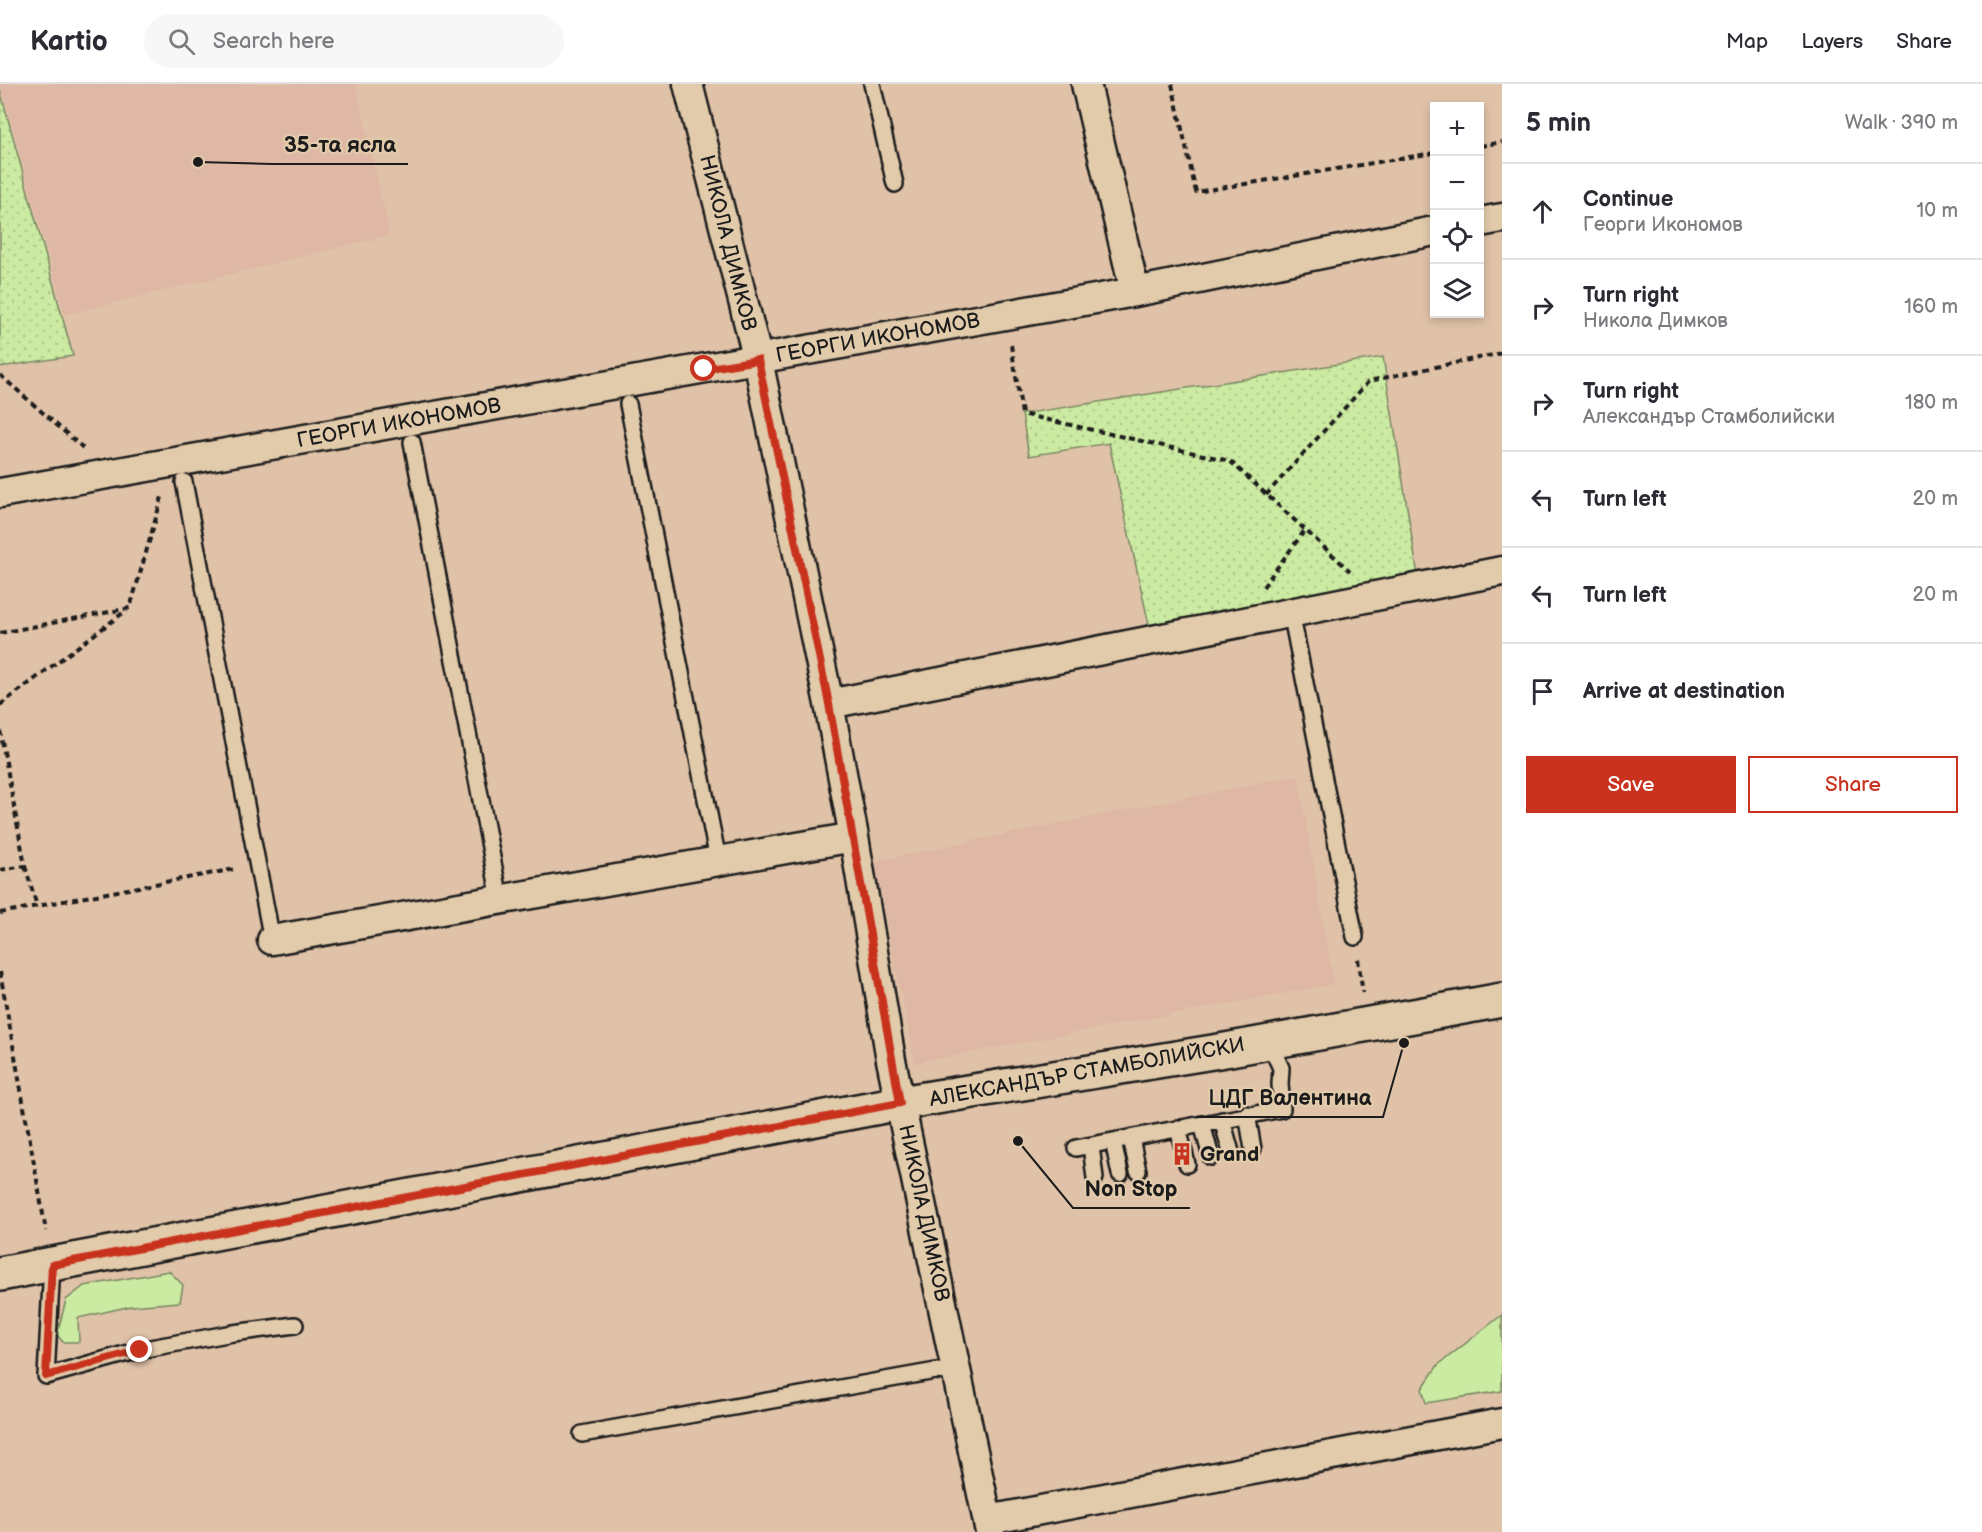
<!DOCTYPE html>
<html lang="en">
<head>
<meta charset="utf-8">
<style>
	body { margin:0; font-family:"Balsamiq Sans",sans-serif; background:#f7f7f7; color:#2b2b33 }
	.controls { position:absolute; right:18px; top:18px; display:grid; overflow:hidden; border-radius:0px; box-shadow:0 3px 9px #0003 }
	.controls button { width:54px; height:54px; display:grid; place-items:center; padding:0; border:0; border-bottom:2px solid #e1e1e2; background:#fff; color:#2b2b33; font:30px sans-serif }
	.stop { position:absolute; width:18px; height:18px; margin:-14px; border:4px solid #c8321e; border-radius:50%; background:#fff }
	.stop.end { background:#c8321e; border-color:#fff; box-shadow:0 2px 6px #0008 }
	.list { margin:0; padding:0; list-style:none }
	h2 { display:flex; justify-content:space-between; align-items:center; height:78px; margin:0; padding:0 24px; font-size:26px }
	h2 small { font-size:20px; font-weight:400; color:#7c7c81 }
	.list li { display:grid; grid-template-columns:39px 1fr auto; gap:18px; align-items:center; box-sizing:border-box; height:96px; padding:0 24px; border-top:2px solid #e1e1e2 }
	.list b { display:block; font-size:22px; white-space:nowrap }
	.list p { margin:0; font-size:20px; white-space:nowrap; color:#7c7c81 }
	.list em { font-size:20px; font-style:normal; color:#7c7c81 }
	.actions { display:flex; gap:12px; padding:18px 24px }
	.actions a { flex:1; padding:14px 0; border:2px solid #c8321e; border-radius:0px; text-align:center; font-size:21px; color:#c8321e }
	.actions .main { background:#c8321e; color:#fff }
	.icon { flex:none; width:33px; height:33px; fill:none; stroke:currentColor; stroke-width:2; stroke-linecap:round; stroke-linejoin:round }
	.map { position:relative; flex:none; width:1502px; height:1448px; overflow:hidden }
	header { display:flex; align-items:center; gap:36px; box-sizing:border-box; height:84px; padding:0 30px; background:#fff; border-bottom:2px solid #e1e1e2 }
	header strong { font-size:28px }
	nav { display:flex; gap:33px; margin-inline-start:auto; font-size:21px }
	.search { width:420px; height:54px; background:#f7f7f7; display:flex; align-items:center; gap:15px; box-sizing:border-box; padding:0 21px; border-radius:33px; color:#7c7c81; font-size:22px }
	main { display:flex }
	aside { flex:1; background:#fff }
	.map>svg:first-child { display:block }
	.built { fill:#deb8a5 }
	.grass { fill:#cceba2; stroke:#74845f; stroke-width:1.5 }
	.park { fill:url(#park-dots); stroke:#74845f; stroke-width:1.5 }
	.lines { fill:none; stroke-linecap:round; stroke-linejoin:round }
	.lane-casing { stroke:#1c1c1c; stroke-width:20 }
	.street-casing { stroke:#1c1c1c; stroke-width:33 }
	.secondary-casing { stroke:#1c1c1c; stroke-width:38 }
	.path { stroke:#1c1c1c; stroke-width:4; stroke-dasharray:6 4.5; stroke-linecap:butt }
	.lane { stroke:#e2cbab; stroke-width:15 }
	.street { stroke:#e2cbab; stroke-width:28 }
	.secondary { stroke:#e2cbab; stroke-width:33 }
	.route { stroke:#c8321e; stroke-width:8 }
	.labels { text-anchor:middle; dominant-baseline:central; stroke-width:4.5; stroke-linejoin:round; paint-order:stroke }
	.street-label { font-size:21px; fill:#1c1c1c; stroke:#e2cbab }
	.poi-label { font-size:21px; font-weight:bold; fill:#1c1c1c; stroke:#e2cbab; text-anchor:start }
	.leader { fill:none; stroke:#1c1c1c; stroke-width:2 }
	.callout-dot { fill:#1c1c1c; stroke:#e2cbab; stroke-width:2 }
	.callout-label { font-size:22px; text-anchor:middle; font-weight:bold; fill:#1c1c1c; stroke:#e2cbab; stroke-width:4.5; stroke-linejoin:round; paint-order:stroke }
</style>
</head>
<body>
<header>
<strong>Kartio</strong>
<div class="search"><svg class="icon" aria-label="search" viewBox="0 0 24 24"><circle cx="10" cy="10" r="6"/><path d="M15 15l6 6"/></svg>Search here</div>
<nav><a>Map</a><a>Layers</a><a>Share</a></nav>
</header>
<main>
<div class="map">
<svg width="1502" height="1448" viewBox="0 0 1502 1448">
	<defs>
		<pattern id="park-dots" width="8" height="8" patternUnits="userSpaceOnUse" patternTransform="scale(1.5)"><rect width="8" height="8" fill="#cceba2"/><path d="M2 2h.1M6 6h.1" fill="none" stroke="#afc98b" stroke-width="1.8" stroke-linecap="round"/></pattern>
	</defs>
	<rect width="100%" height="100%" fill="#e0c2a8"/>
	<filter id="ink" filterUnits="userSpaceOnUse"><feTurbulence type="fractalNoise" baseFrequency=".0167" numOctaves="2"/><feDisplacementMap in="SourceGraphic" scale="12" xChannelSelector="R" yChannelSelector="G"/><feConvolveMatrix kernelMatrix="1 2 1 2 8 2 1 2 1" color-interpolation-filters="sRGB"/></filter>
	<g filter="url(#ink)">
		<path class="built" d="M0,0h356l34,151 -325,80z
			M1298,691l36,209 -419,79 -41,-202z"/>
		<path class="grass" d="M169,1187l14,14 -3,17 -49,4 -53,12 1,24h-16l-6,-7 9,-35 18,-14z
			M1502,1231v76l-76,12 -4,-14 16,-24z"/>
		<path class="park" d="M0,6l73,266 -73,11z
			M1383,273l35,219 -269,49 -40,-182 -80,13 -7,-42z"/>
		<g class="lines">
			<g class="lane-casing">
				<path id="lane" d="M872,0l23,100
					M628,320l90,456
					M412,358l88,457
					M184,398l88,458
					M1291,528l64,325
					M1247,1030l6,35
					M1222,1036l9,32
					M1202,1040l9,33
					M1178,1044l9,36
					M1131,1054l7,33
					M1113,1057l7,33
					M1091,1062l4,32
					M1076,1064l206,-39 -2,-25 1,-16 -12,-26
					M52,1181l-6,111 93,-26 94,-17 62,-8
					M582,1350l354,-63 22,2"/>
			</g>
			<g class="street-casing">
				<path id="street" d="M688,0l70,276 71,344 25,133 37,223 99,472
					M1086,0l49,208
					M1480,138l22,-4
					M0,409l1135,-201 299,-61
					M829,620l673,-133
					M272,856l582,-103
					M988,1436l514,-97"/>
			</g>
			<g class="secondary-casing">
				<path id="secondary" d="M0,1190l900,-171 325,-53 277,-50"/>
			</g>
			<path class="path" d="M1172,0l24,108 238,-39
				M1480,62l22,-4
				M1011,261l11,69 208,47 120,110
				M0,291l83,73
				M1266,411l103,-114 133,-28
				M1263,503l42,-57
				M0,549l130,-25 32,-111
				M0,621l127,-95
				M0,646l25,136 -25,4
				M25,782l12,40
				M0,829l235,-44
				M1358,875l5,34
				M0,888l46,259"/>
			<use href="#lane" class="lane"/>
			<use href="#street" class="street"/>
			<use href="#secondary" class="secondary"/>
		</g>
	</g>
	<g class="lines" filter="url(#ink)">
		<path class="route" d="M140,1266l-94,26 6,-111 848,-162 -71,-399 -71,-344 -54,9"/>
	</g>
	<defs>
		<g id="building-bare" transform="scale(1.8)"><path d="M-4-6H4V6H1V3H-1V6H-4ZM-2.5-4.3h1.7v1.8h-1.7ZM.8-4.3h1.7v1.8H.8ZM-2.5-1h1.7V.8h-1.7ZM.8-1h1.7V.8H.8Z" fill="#c8321e" stroke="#e2cbab" stroke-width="2.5" paint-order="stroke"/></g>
	</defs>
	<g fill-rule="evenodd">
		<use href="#building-bare" x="1182" y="1070"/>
	</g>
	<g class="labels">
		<g class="street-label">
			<text transform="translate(728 159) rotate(76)">НИКОЛА ДИМКОВ</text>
			<text transform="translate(878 254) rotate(-10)">ГЕОРГИ ИКОНОМОВ</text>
			<text transform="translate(399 339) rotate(-10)">ГЕОРГИ ИКОНОМОВ</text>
			<text transform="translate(1087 988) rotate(-10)">АЛЕКСАНДЪР СТАМБОЛИЙСКИ</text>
			<text transform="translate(924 1129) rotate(78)">НИКОЛА ДИМКОВ</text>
		</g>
		<g class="poi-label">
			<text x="1200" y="1070">Grand</text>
		</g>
	</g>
	<path class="leader" d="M198 78L272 80H408M1404 959L1383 1033H1196M1018 1057L1073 1124H1190"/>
	<g class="callout-dot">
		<circle cx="198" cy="78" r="6"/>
		<circle cx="1404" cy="959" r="6"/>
		<circle cx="1018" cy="1057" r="6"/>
	</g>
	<g class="callout-label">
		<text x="340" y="68">35-та ясла</text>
		<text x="1290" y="1021">ЦДГ Валентина</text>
		<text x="1131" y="1112">Non Stop</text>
	</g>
</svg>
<div class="controls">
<button>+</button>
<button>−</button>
<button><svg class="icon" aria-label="locate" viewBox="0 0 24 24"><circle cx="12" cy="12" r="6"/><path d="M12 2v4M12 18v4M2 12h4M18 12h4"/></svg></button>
<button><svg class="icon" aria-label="layers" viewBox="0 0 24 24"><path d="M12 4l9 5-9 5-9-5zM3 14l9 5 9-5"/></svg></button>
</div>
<div class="stop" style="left:704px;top:285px"></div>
<div class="stop end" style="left:140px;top:1266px"></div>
</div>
<aside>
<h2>5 min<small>Walk · 390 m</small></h2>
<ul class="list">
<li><svg class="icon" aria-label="ahead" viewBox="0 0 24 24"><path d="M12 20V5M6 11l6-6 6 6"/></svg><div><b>Continue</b><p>Георги Икономов</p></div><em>10 m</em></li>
<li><svg class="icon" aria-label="right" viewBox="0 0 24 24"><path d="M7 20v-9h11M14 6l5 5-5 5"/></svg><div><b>Turn right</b><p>Никола Димков</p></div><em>160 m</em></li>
<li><svg class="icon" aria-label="right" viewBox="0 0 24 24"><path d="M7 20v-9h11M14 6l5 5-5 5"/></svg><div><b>Turn right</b><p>Александър Стамболийски</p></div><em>180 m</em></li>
<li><svg class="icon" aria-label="left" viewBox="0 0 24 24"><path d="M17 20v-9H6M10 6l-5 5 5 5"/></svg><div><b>Turn left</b></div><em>20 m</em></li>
<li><svg class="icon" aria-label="left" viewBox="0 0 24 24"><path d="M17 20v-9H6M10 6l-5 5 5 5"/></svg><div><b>Turn left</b></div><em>20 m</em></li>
<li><svg class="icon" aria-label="arrive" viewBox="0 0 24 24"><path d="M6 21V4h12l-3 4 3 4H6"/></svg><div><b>Arrive at destination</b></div></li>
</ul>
<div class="actions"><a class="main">Save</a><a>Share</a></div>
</aside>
</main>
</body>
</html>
